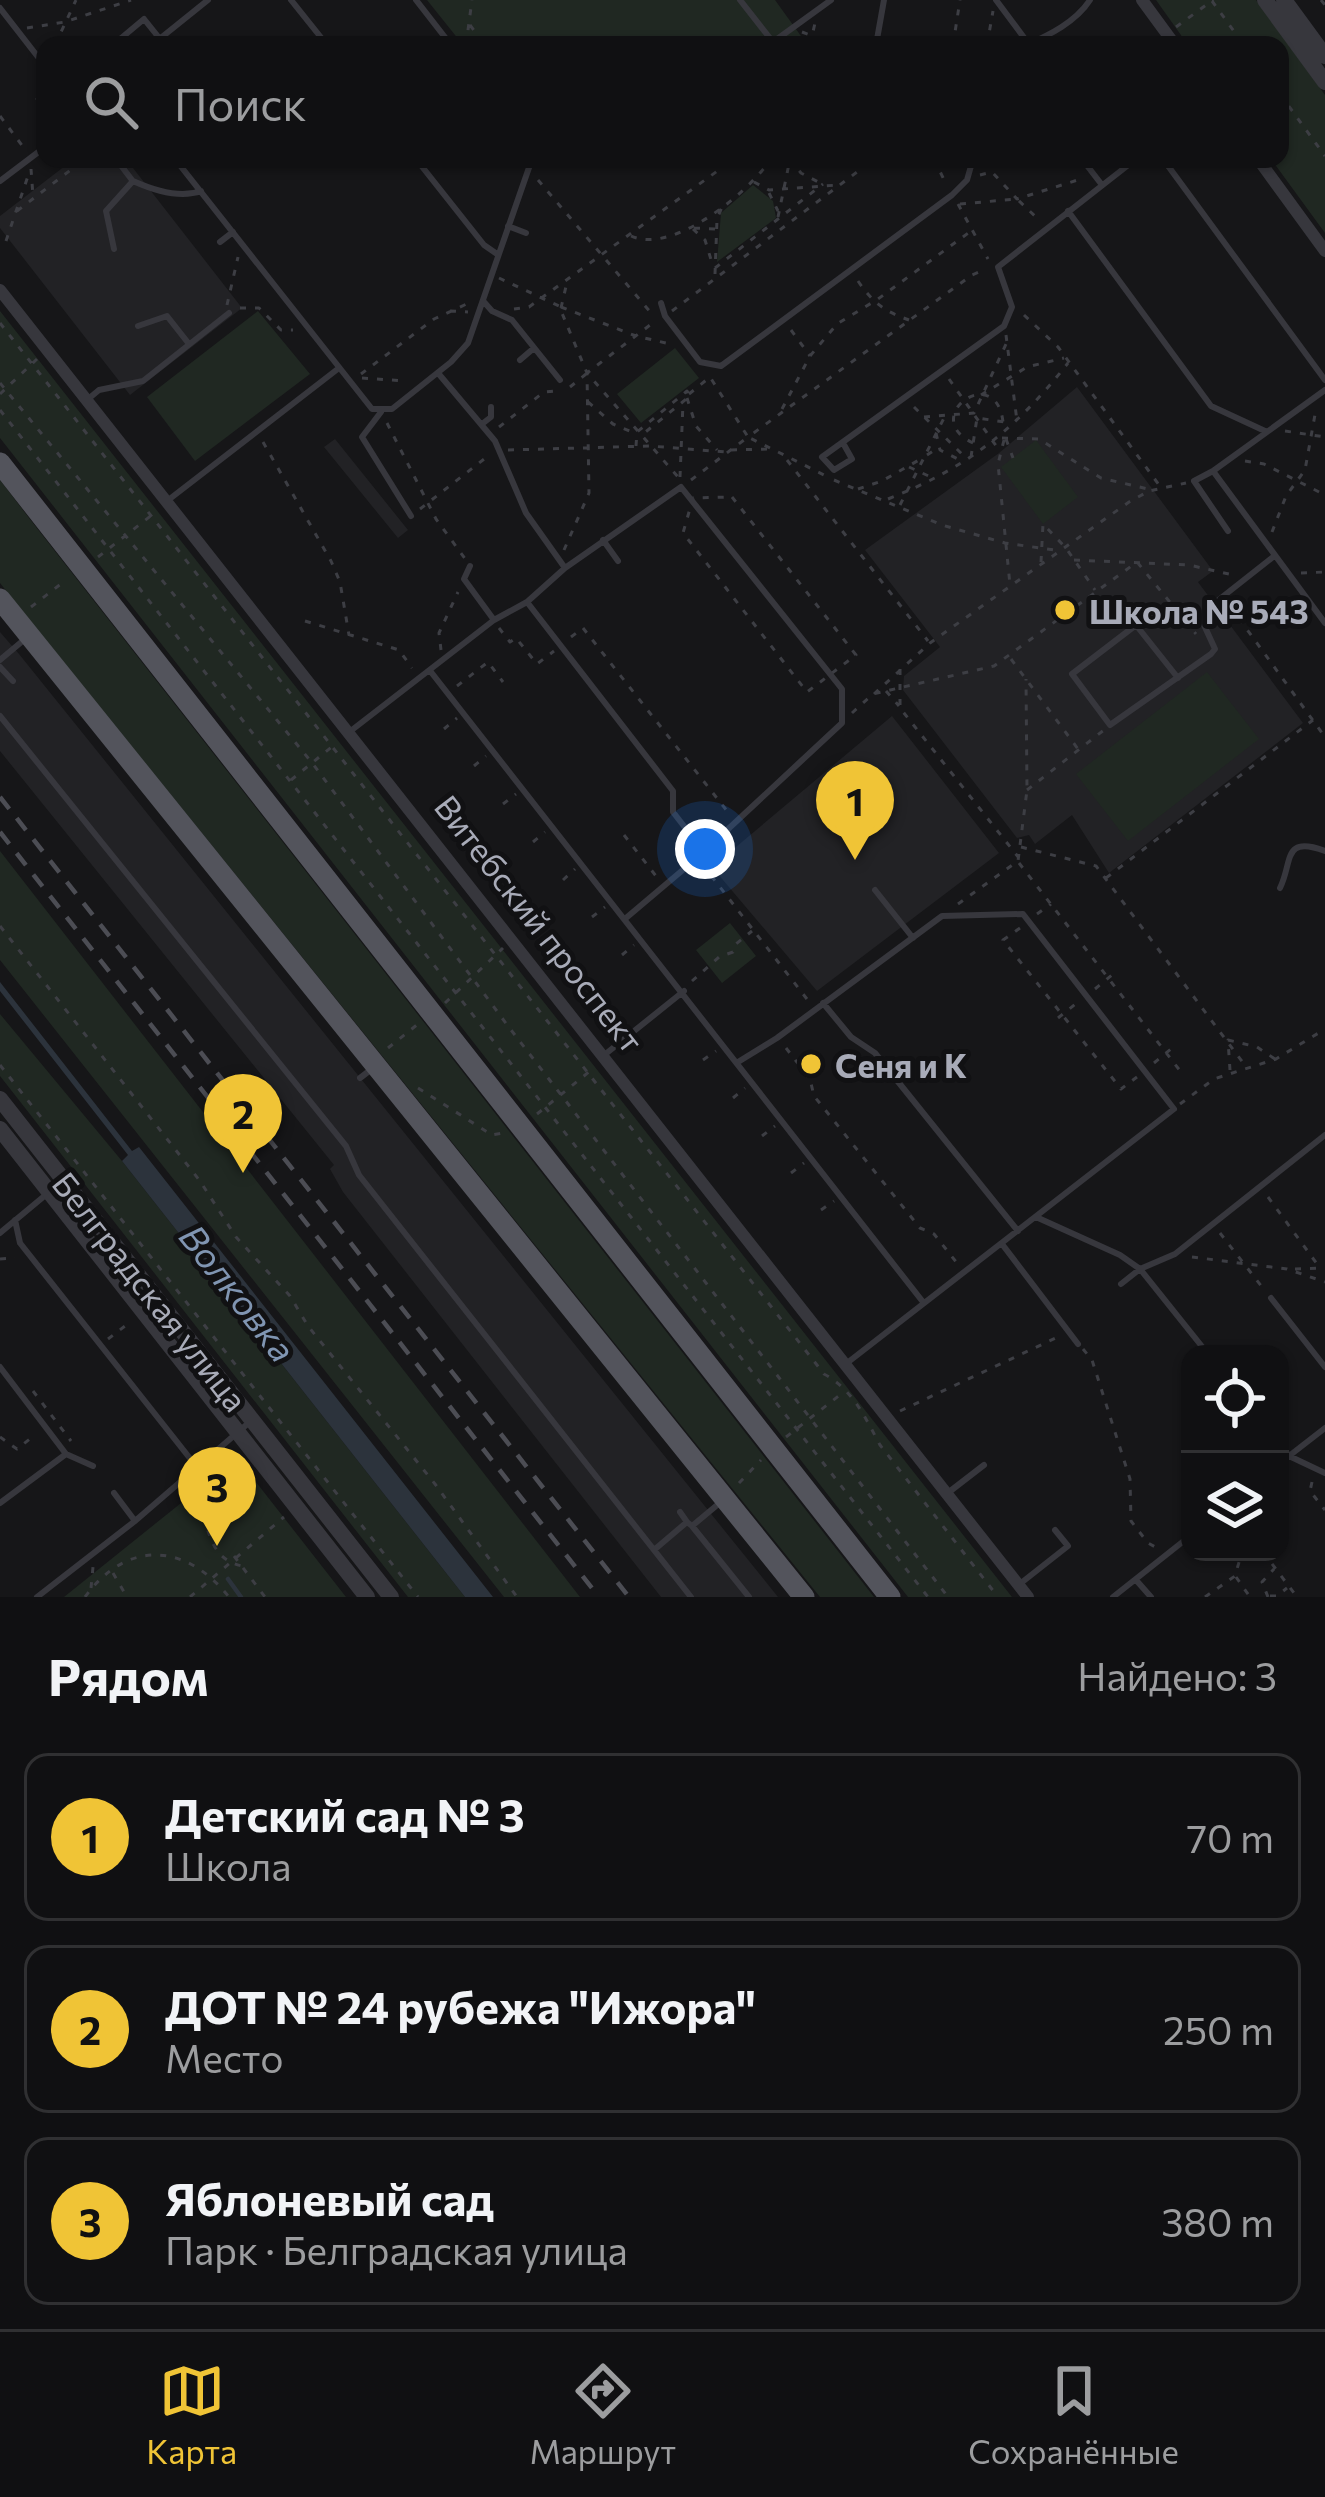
<!DOCTYPE html>
<html lang="ru">
<head>
<meta charset="utf-8">
<style>
	body { margin:0; font-family:Commissioner,sans-serif; background:#19191b; color:#f1f3f6 }
	.controls { position:absolute; right:36px; bottom:36px; display:grid; overflow:hidden; border-radius:24px; box-shadow:0 3px 9px #0004 }
	.controls button { width:108px; height:108px; display:grid; place-items:center; padding:0; border:0; border-bottom:3px solid #303032; background:#101012; color:#f1f3f6; font:60px sans-serif }
	.you { position:absolute; left:705px; top:849px; width:42px; height:42px; margin:-30px; border:9px solid #fff; border-radius:50%; background:#1a73e8; box-shadow:0 0 0 18px #1a73e833 }
	.badge { display:grid; place-items:center; width:78px; height:78px; border-radius:50%; background:#f0c436; color:#111; font-size:39px; font-weight:700 }
	.pin { position:absolute; translate:-50% -99px; filter:drop-shadow(0 3px 6px #0008) }
	.pin::after { content:''; position:absolute; top:63px; width:42px; height:36px; background:inherit; clip-path:polygon(0 0,100% 0,50% 100%) }
	.list { margin:0; padding:0; list-style:none }
	h2 { display:flex; justify-content:space-between; align-items:center; height:156px; margin:0; padding:0 48px; font-size:51px }
	h2 small { font-size:39px; font-weight:400; color:#9c9d9f }
	.list li { display:grid; grid-template-columns:78px 1fr auto; gap:36px; align-items:center; box-sizing:border-box; height:168px; margin:0 24px 24px; padding:0 24px; border:3px solid #303032; border-radius:24px }
	.list b { display:block; font-size:45px; white-space:nowrap }
	.list p { margin:0; font-size:39px; white-space:nowrap; color:#9c9d9f }
	.list em { font-size:39px; font-style:normal; color:#9c9d9f }
	.icon { flex:none; width:66px; height:66px; fill:none; stroke:currentColor; stroke-width:2; stroke-linecap:round; stroke-linejoin:round }
	.map { position:relative; flex:none; width:1325px; height:1597px; overflow:hidden }
	.search { position:absolute; background:#101012; box-shadow:0 3px 9px #0004; left:36px; right:36px; top:36px; height:132px; display:flex; align-items:center; gap:30px; box-sizing:border-box; padding:0 42px; border-radius:24px; color:#9c9d9f; font-size:45px }
	.sheet { height:732px; background:#101012 }
	nav { display:flex; justify-content:space-around; align-items:center; box-sizing:border-box; height:168px; border-top:3px solid #303032; background:#101012; font-size:33px; color:#9c9d9f }
	nav a { display:grid; justify-items:center; gap:6px }
	nav .on { color:#f0c436 }
	.map>svg:first-child { display:block }
	.built { fill:#222225 }
	.green { fill:#202822 }
	.water { fill:#2c333c }
	.lines { fill:none; stroke-linecap:round; stroke-linejoin:round }
	.stream { stroke:#2c333c; stroke-width:4.5 }
	.path { stroke:#3d3e44; stroke-width:3; stroke-dasharray:6 9; stroke-linecap:butt }
	.service { stroke:#37373d; stroke-width:6 }
	.minor { stroke:#37373d; stroke-width:12 }
	.tertiary { stroke:#37373d; stroke-width:16 }
	.primary { stroke:#53545c; stroke-width:21 }
	.rail { stroke:#4c4d54; stroke-width:4.5; stroke-dasharray:15 12; stroke-linecap:butt }
	.poi-dot { fill:#f0c436; stroke:#111113; stroke-width:4.5 }
	.labels { text-anchor:middle; dominant-baseline:central; stroke-width:10; stroke-linejoin:round; paint-order:stroke }
	.poi-label { font-size:33px; font-weight:bold; fill:#a8abb8; stroke:#111113; text-anchor:start }
	.street-label { font-size:33px; fill:#a8abb8; stroke:#111113 }
	.water-label { font-size:36px; font-style:italic; fill:#8095b2; stroke:#111113 }
</style>
</head>
<body>
<div class="map">
<svg width="1325" height="1597" viewBox="0 0 1325 1597">
	<rect width="100%" height="100%" fill="#161618"/>
	<path class="built" d="M74,159h52l116,149 -112,87 -130,-167v-12z
		M1077,387l136,184 -15,11 105,141 -194,150 -37,-58 -37,29 -6,-9 -12,3 -114,-148 1,-14 36,-29 -75,-97 134,-97z
		M335,439l73,91 -10,8 -74,-91z
		M0,632l19,22 759,943h-117l-318,-405 -13,-23 4,-4 -334,-414z
		M892,716l107,137 -182,138 -105,-124z"/>
	<path class="green" d="M427,0h348l26,36 -13,9h-325z
		M1156,0h100l69,95v138l-54,-74h9v-114h-92z
		M753,185l20,16 3,17 -59,44 4,-49z
		M0,311l1012,1286h-104l-908,-1159z
		M258,311l52,63 -115,87 -48,-64z
		M675,348l24,30 -58,45 -24,-29z
		M1036,440l42,57 -35,27 -42,-57z
		M0,480l29,38 845,1079h-54l-801,-990 -19,-24z
		M1207,672l52,67 -131,102 -52,-67z
		M0,851l580,746h-76l-504,-637z
		M730,923l26,33 -34,27 -26,-33z
		M0,1014l122,147 343,436h-57l-408,-521z
		M231,1450l115,147h-282l127,-102 -3,-12 31,-29z"/>
	<path class="water" d="M0,982l132,169 7,-4 354,450h-28l-343,-436 6,-6 -128,-164z"/>
	<g class="lines">
		<path class="stream" d="M228,1579l13,18"/>
		<path class="path" d="M1321,0l4,5
			M1212,1l32,44
			M470,25l15,20
			M1176,27l37,-27
			M27,28l38,-6 66,-22
			M802,32l34,13
			M55,45l21,-45
			M466,45l6,-45
			M810,45l5,-22
			M953,45l7,-45
			M987,45l6,-34
			M1280,94l45,62
			M36,100l9,-6
			M0,116l24,32
			M790,159l11,14 23,12
			M934,159l13,27
			M31,169l2,27
			M980,175l12,-3 25,27 64,-20
			M538,180l114,134
			M754,182l15,8 69,-5
			M769,193l9,18
			M958,204l30,55
			M960,204l57,-5 21,20
			M17,211l68,-52
			M778,217l12,-58
			M694,228l21,1
			M693,229l12,11 8,26
			M631,236c42,19 117,-43 140,-77
			M6,241l23,-68
			M715,268l108,-84
			M715,274l2,-55 5,-12
			M499,278l60,28 28,67 92,105
			M858,281c15,22 26,30 51,39
			M227,305l11,-48
			M561,307l75,29 34,8
			M240,308h19l22,22h12
			M561,308l6,-26
			M514,309l15,-2 205,-148
			M450,311l18,1
			M672,311l189,-142
			M1024,315l34,32 104,142
			M0,323l824,1051c29,16 41,43 56,71l118,152
			M791,330l19,26
			M1006,335l11,86
			M361,374l73,-55 39,-18
			M362,378l44,3
			M949,379l50,71
			M0,383l313,381 195,262 440,571
			M570,387l16,-13
			M0,394l37,-35
			M689,394l21,-17 38,60 224,-162 14,-6
			M981,395l46,-28 37,-9
			M687,398l9,28 21,24
			M588,402l25,22 21,9
			M914,407l53,52
			M782,409l28,-53 27,-32 41,-25 93,-68
			M0,410l928,1187
			M924,417l50,-4 33,-71
			M387,423l49,96 30,41
			M499,427l45,-35 11,-1
			M1285,431l40,6
			M936,433l4,17 24,12
			M1002,438l37,1 62,39 47,11
			M1006,439l7,19
			M1004,440l-6,24 12,121
			M263,442l68,119 9,21 9,53
			M973,443c-55,-26 23,-82 30,-21
			M636,446l1,-14 50,-41 3,5 -47,38
			M508,450l142,-4 76,6
			M731,450l38,-1
			M927,455l12,-8
			M971,457l6,-39 35,5
			M787,460l141,181
			M1245,461l19,3 61,31
			M909,467l24,11
			M680,477l3,-74
			M691,480l57,-43 78,39
			M834,480l108,45 63,18 56,8
			M858,489l24,-8 37,-21
			M732,497l124,158 -49,37 -124,-159 10,-35z
			M888,499c79,-31 127,-69 180,-136
			M900,505l44,-87
			M420,509l68,-53
			M1272,532l14,-36 19,-26 11,-61
			M564,550l25,-57 -2,-120 67,-51
			M98,557l59,-46
			M1074,560l115,5 44,10
			M1041,562l2,-38 23,24 29,42
			M1301,573l24,-1
			M1230,606l95,131
			M31,607l35,-27
			M305,621l94,29 13,18
			M499,628l11,14 6,-4 21,26 17,-13
			M571,637l12,-9 148,188
			M441,650l-2,-17 19,-41
			M1011,659l67,90
			M900,669v39l119,150
			M457,686l31,-24 15,20
			M886,691l13,15
			M874,694l56,-51 199,-141 20,-11 37,-8
			M852,713l21,-19 121,-28 143,-104 59,72
			M444,729l13,-11
			M474,766l12,-10
			M291,780l43,-35
			M1027,790l77,-60
			M503,804l13,-10
			M624,835l32,41
			M533,842l12,-10
			M1021,847l75,19 151,202
			M1019,863l162,209
			M702,864l108,139
			M1106,878l207,-158
			M563,880l12,-11
			M958,904l60,-43 9,-71 -1,-111
			M1037,914l14,-10
			M592,917l13,-10
			M0,926l200,255 36,56 54,59 18,30 127,158 82,113
			M522,928l12,-13
			M1020,928l-17,12 118,149 16,-12
			M622,955l12,-10
			M692,981l27,-24 14,-5 3,-8 16,-13
			M1095,989l17,-14
			M445,1003l58,-55
			M1058,1018l20,-16
			M388,1048l30,-24
			M786,1048l24,31 4,17 106,132 14,6 23,29
			M703,1060l13,-9
			M1154,1063l17,-14
			M0,1065l418,532
			M1230,1070l-2,-30 29,7 18,12
			M418,1088l74,47 11,-2
			M733,1098l12,-10
			M1180,1104l34,-25 62,-20 49,-30
			M537,1114l58,-47
			M762,1136l13,-10
			M791,1173l13,-10
			M1268,1197l52,71
			M821,1210l13,-9
			M1220,1233l46,59
			M1192,1257l95,12 38,13
			M0,1259l15,-1
			M1295,1269l30,-1
			M108,1339l21,-16
			M1083,1349l9,11 38,119 1,42 17,22 9,5
			M33,1391l38,50
			M900,1411l160,-75
			M0,1437l17,12 18,-14
			M786,1437l59,-46
			M1312,1482l-2,9 15,19
			M739,1483l22,-23
			M190,1489c22,28 12,68 52,77
			M1263,1552l34,45
			M234,1556l31,41
			M113,1573l14,24
			M1236,1577l14,20
			M91,1588l2,-21
			M1270,1596h7l10,-8
			M85,1597c42,-58 101,-54 144,0
			M190,1597l94,-80
			M1205,1597l30,-21 7,-24
			M1268,1597l-6,-15 12,-13"/>
		<path class="service" d="M291,0l36,45
			M416,0l35,45
			M740,0l33,42 58,-42
			M996,0l32,43
			M0,8l45,58
			M113,45l31,-26 16,20
			M152,45l56,-45
			M876,45l8,-45
			M1027,45c22,-10 49,-23 63,-45
			M116,159l16,21
			M175,159l197,250h20l59,-47 17,-19 64,-184
			M416,159l68,86 13,9
			M863,159l4,5 8,-5
			M1082,159l20,26
			M1163,159l162,221
			M0,181l45,-34
			M1068,211l143,195 54,25
			M508,226l18,7
			M220,242l13,-10
			M114,249l-8,-38 27,-30c20,9 46,18 68,10
			M484,302l8,9 20,9 48,60
			M661,303l4,13 35,46 21,4 231,-171 15,-15 6,-21
			M138,326l29,-10 22,28
			M520,360l14,-12
			M438,373l57,68 31,72 39,55
			M1325,390l-112,81 112,152
			M87,400l12,-10 44,-9 86,-68
			M381,412l-19,25 49,79
			M482,424l9,-7v-10
			M843,443l9,16 -18,11 -12,-13 182,-131 8,-19 -14,-40 138,-108
			M1213,471l-19,10 34,50
			M167,501l172,-133
			M603,540l15,21
			M470,566l-6,13 30,41
			M527,602l146,189v21l31,40
			M0,660l25,-21
			M0,667l13,14
			M431,672l492,630
			M1178,678l-42,-53 -64,49 38,51 101,-71 4,-5 -11,-24 3,-16 66,-52
			M0,716l346,430 13,29 332,422
			M348,733l146,-113 33,-18 38,-34 116,-81 161,202v34l-145,135 -71,60
			M1280,888c13,-26 2,-53 45,-37
			M875,890l38,48
			M823,1003l28,34 24,16 143,178
			M603,1056l81,-65
			M738,1062l39,-24 165,-122 81,-2 151,195 -327,254
			M360,1078l13,-10
			M1036,1217l84,38 20,14 68,85
			M15,1220l5,23 176,223
			M0,1233l48,-40
			M1002,1244l76,100
			M1121,1284l19,-15 35,-15 150,-119
			M1271,1298l54,69
			M0,1367l66,87
			M1280,1444l9,12 36,17
			M1280,1463l45,-35
			M949,1492l35,-27
			M114,1493l21,28
			M0,1503l66,-49 27,12
			M680,1512l7,10
			M692,1526l57,71
			M654,1550l33,-28 5,4 30,-25
			M1136,1580l15,17
			M1021,1583l47,-37 -13,-16
			M37,1597l98,-76 117,-101
			M1113,1597l77,-61"/>
		<path class="minor" d="M1142,0l33,45
			M1258,159l67,92
			M0,290l1028,1307"/>
		<path class="tertiary" d="M1265,0l60,82
			M1284,0l41,56
			M0,1099l391,498
			M0,1129l367,468"/>
		<path class="primary" d="M0,463l890,1134
			M0,599l804,998"/>
		<path class="rail" d="M0,797l629,800
			M0,832l599,765"/>
	</g>
	<g class="poi-dot">
		<circle cx="1065" cy="610" r="12"/>
		<circle cx="811" cy="1064" r="12"/>
	</g>
	<g class="labels">
		<g class="poi-label">
			<text x="1089" y="610">Школа № 543</text>
			<text x="835" y="1064">Сеня и К</text>
		</g>
		<g class="street-label">
			<text transform="translate(540 923) rotate(52)">Витебский проспект</text>
			<text transform="translate(151 1291) rotate(52)">Белградская улица</text>
		</g>
		<g class="water-label">
			<text transform="translate(239 1292) rotate(52)">Волковка</text>
		</g>
	</g>
</svg>
<div class="controls">
<button><svg class="icon" aria-label="locate" viewBox="0 0 24 24"><circle cx="12" cy="12" r="6"/><path d="M12 2v4M12 18v4M2 12h4M18 12h4"/></svg></button>
<button><svg class="icon" aria-label="layers" viewBox="0 0 24 24"><path d="M12 4l9 5-9 5-9-5zM3 14l9 5 9-5"/></svg></button>
</div>
<div class="you"></div>
<div class="pin badge" style="left:855px;top:860px">1</div>
<div class="pin badge" style="left:243px;top:1173px">2</div>
<div class="pin badge" style="left:217px;top:1546px">3</div>
<div class="search"><svg class="icon" aria-label="search" viewBox="0 0 24 24"><circle cx="10" cy="10" r="6"/><path d="M15 15l6 6"/></svg>Поиск</div>
</div>
<section class="sheet">
<h2>Рядом<small>Найдено: 3</small></h2>
<ul class="list">
<li><span class="badge">1</span><div><b>Детский сад № 3</b><p>Школа</p></div><em>70 m</em></li>
<li><span class="badge">2</span><div><b>ДОТ № 24 рубежа &quot;Ижора&quot;</b><p>Место</p></div><em>250 m</em></li>
<li><span class="badge">3</span><div><b>Яблоневый сад</b><p>Парк · Белградская улица</p></div><em>380 m</em></li>
</ul>
</section>
<nav>
<a class="on"><svg class="icon" aria-label="map" viewBox="0 0 24 24"><path d="M3 6l6-2 6 2 6-2v14l-6 2-6-2-6 2zM9 4v14M15 6v14"/></svg>Карта</a>
<a><svg class="icon" aria-label="directions" viewBox="0 0 24 24"><path d="M12 3l9 9-9 9-9-9zM9 14v-3h6M13 9l2 2-2 2"/></svg>Маршрут</a>
<a><svg class="icon" aria-label="saved" viewBox="0 0 24 24"><path d="M7 4h10v16l-5-4-5 4z"/></svg>Сохранённые</a>
</nav>
</body>
</html>
